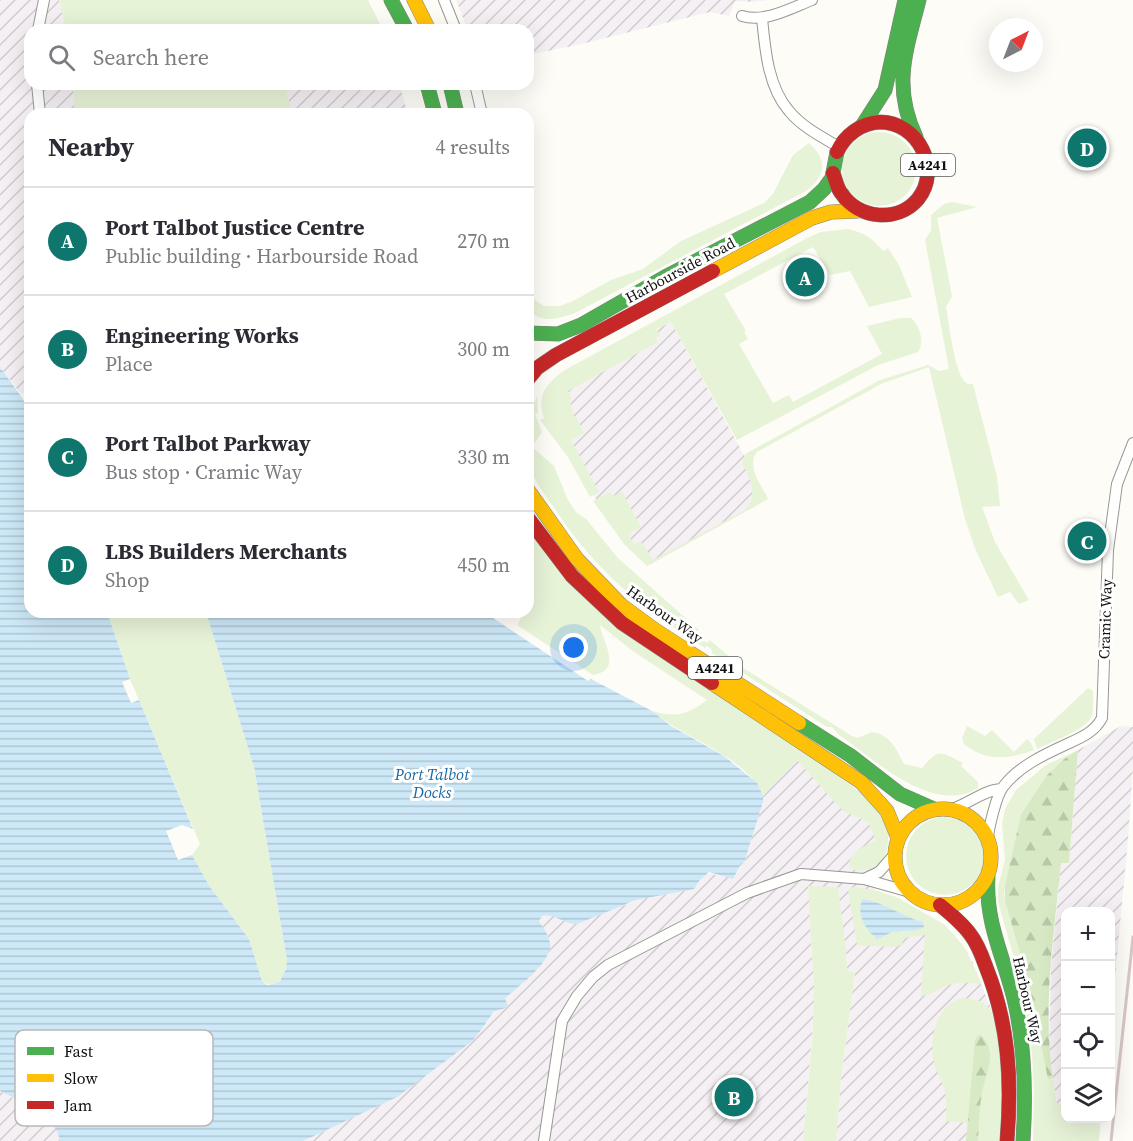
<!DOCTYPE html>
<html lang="en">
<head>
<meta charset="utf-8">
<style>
	body { margin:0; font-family:"Source Serif 4",serif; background:#f7f7f7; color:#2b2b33 }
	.controls { position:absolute; right:18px; bottom:18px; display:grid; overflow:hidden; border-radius:12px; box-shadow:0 6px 24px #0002 }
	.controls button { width:54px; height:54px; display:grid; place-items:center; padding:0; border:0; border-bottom:2px solid #e1e1e2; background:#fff; color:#2b2b33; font:30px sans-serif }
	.compass { position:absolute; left:989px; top:18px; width:54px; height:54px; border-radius:50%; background:#fff; box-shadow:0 6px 24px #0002; rotate:42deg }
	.you { position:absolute; left:574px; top:648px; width:21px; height:21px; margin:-15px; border:4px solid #fff; border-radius:50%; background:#1a73e8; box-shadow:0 0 0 9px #1a73e833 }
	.badge { display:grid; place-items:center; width:39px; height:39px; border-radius:50%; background:#0f766e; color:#fff; font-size:20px; font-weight:700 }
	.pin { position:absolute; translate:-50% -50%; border:3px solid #fff; box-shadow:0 2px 6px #0006 }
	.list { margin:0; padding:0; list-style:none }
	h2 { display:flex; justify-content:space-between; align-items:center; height:78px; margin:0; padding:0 24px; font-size:26px }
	h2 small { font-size:20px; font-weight:400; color:#7c7c81 }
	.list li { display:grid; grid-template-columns:39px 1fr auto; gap:18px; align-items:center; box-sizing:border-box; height:108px; padding:0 24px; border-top:2px solid #e1e1e2 }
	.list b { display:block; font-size:22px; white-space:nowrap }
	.list p { margin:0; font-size:20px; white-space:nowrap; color:#7c7c81 }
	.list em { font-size:20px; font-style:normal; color:#7c7c81 }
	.icon { flex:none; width:33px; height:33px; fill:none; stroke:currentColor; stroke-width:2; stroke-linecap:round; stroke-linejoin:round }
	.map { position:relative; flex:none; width:1133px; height:1141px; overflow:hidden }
	.search { position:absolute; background:#fff; box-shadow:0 6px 24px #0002; left:24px; top:24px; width:510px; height:66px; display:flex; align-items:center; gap:15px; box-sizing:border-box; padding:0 21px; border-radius:18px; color:#7c7c81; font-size:22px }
	.panel { position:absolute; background:#fff; box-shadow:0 6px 24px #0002; left:24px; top:108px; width:510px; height:510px; border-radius:18px }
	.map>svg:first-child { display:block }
	.industrial { fill:url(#industrial-furrows) }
	.grass { fill:#e7f3d7; fill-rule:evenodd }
	.forest { fill:url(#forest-firs) }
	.water { fill:url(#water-rules) }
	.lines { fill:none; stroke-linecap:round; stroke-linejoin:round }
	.street-casing { stroke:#979795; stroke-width:12 }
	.fast-casing { stroke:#858482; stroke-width:15 }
	.slow-casing { stroke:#858482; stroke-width:15 }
	.jam-casing { stroke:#858482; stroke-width:15 }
	.street { stroke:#fffffe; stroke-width:10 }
	.fast { stroke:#4caf50; stroke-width:14 }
	.slow { stroke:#ffc107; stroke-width:14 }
	.jam { stroke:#c62828; stroke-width:14 }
	.rail { stroke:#d9c6c7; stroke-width:3 }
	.labels { text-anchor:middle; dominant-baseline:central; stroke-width:6; stroke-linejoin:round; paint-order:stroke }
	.shield { fill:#fff; stroke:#585858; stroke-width:1.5 }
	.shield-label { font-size:14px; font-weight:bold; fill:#111 }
	.street-label { font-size:15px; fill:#111; stroke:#fff }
	.water-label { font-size:16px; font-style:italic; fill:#1768a6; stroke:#fff }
	.key { fill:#fff; stroke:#b8b8b8; stroke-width:1.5 }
	.key-label { font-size:16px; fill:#111 }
</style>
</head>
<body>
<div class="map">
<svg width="1133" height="1141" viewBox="0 0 1133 1141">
	<defs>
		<pattern id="industrial-furrows" width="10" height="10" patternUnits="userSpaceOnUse" patternTransform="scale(1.5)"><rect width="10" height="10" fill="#f5f0f3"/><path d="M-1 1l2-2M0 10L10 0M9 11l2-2" fill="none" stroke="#d1cdcf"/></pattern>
		<pattern id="forest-firs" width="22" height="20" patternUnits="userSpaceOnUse" patternTransform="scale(1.5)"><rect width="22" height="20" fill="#d8eac5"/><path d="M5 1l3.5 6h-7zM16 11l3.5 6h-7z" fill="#b8c8a8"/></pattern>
		<pattern id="water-rules" width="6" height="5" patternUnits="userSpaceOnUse" patternTransform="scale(1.5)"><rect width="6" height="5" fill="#cde8f7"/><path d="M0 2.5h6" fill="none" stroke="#afc6d3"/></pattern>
	</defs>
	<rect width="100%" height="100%" fill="#fdfcf7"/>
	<path class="industrial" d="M0,0h59l7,30h-36v54h43l2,30h-45v278l-9,2 -21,-27z
		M456,0h310l-13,2 -18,-1 -6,15 -19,-4 -133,33 -49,10v-25h-60z
		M310,84h89l9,30h-115l-7,-22z
		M671,322l97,177 -117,65 -41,-44 -14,-21 -45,-90 26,-38z
		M1121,726l12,1v39l-5,74 -17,180 -1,-108h-44v191l-9,1 -8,-55 2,-81 10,-105h8l9,-113z
		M803,750l86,91 -3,12 -9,13 -3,24 22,7 49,28 20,23 7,13 23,58 6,122h-165l5,-62 14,-107 -8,-1 -1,-21 -38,-64 6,99v27l-11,129h-500l33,-16 152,-104 17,-23 33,-30 11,-18 1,-10 -11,-19 3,-5 83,-11 22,-9 32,-5 17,-5 10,-12 6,-1 6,3 23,-13h3l19,-61v-6z
		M0,1091l25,14 26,18 8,9 1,9h-60z"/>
	<path class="grass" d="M59,0h309l15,30h-317z
		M73,84h237l-24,8 7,22h-218z
		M842 169a37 37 0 1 1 74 0a37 37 0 1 1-74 0Z
		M809,143c19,17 17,33 -3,48l-231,122c-18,6 -32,11 -47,-3v-16l3,-1 4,7 9,6h16l13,-5 38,-21 32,-11 38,-28 83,-38 9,-9 20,-39z
		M952,202l25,5 -40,11 15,78 -6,11c3,17 8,61 18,74 4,4 4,3 9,3l24,93 3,29 -18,1 13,35 34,58 -10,4 -9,-12 -12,5 -22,-46 -11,-32 -36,-152 -48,17 -124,68c-11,14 4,33 11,47l-121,67 -23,-22 -31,-43 17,-9 3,4 9,-4 19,35 -13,7 6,10 7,-3 12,19 92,-50c14,-16 5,-31 -3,-47l3,-9 135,-74 48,-15 11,6 10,-2 -24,-129 6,-10v-15l13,-11z
		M847,229c17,3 25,9 36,22l5,-3 11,17 13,32 -43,10 -19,-36 -20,4 -17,-28 -89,47 22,37 -2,1 4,7 -9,5 34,59 16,-8 4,7 89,-48 -15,-28 33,-8h11c9,8 14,24 7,34l-40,13 -141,75 -66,-118 -14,7 3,7 -4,2 2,4 -90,49 4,8 -2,1 4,17 3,1 7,15 -13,7 28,52 -9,5 -22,-40 -28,-37 4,-2c-8,-22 2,-34 19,-47l246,-134 12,-5z
		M537,396l1,17 -3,1 7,18 -10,15 22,19 14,34 8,12 10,7 32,39 81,72 -3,5 11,8 3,-3 30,26 112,70 6,2 14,-6c19,3 24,17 32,32l18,4c17,-21 19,-16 41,-5l-2,3 17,16v6c-45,28 -104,-29 -139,-53l-7,-8h-5l-115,-74v-3l-5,-4 -2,2c-65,-41 -110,-77 -152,-142 -10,-13 -20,-27 -24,-43 -6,-21 0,-48 8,-67z
		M528,527l275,223 72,53 14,30 -3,20 -4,8 -10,8 -15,2 -7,-3c-4,-15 15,-22 26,-28l-8,-18 -25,-11 -46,-51 -34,36c-16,-40 -79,-57 -111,-85 25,7 35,4 55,-11l-73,-48 -34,-27c2,17 24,45 -7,50l-76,-50 8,-13h3v-4l5,-7 -5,-4z
		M107,612h99l48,155 33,193c-1,14 -9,32 -25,21l-13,-42 -39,-52 -18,-32 8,-11 -70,-165z
		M1088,688l5,3c0,8 1,18 -1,25 -6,14 -41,26 -55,33l-3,-10z
		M967,726l18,10 7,-6 22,22 13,-13 4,4 3,7c-24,9 -49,12 -70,-6l-2,-6z
		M1078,750l-14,9 -17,16 -26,39 -17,80 23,85 21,99h5l4,26 8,-1 1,15 35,1 -2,22h-66l1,-50 -3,-51 -12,-64 -21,-74v-15l7,-27 -3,-36 3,-15 11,-19 30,-25z
		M906 856a39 39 0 1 1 78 0a39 39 0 1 1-78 0Z
		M808,886l30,1 8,63 1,21 8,1 -14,107 -5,62h-33l10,-112 1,-44z
		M853,887l21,3 22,7 49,28 20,23 17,37c-13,-4 -26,-3 -39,2 -7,3 -14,9 -22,9l4,-61 -20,3 -4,7 -5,2 -39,-2 -9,-55zM865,899c20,6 37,18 58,23l-5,8 -26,2 -14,7 -3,-1 -9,-11 -3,-7z
		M962,998c9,1 20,1 26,9 19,23 13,103 13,134h-35l2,-18 -22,-2c0,-10 1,-19 -1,-29 -3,-12 -11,-23 -12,-36 -3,-22 5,-52 29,-58z"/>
	<path class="forest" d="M1078,750l-9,113h-8c-7,71 -19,145 -8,215l-5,1 -21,-100 -22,-79v-14l16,-72 26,-39 17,-16z
		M978,1035h3c18,17 4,40 1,58 -3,16 -3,32 -4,48h-12l9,-101z"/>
	<path class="water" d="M0,367l23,32 7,17v196h77l23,67 -8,3 9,21 8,-3 54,129 -11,-4 -16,6 12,29 14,-5 18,32 39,52 13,42 5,4 7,-1 6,-3 6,-12 1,-9 -33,-193 -48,-155h278l104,69 3,-2 61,32 19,15 53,30 33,27 6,13v6l-19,61h-3l-8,16 -24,-7 -9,8 -6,9 -58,11 -59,24c-13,0 -23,-11 -35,-8l-3,5c4,7 10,14 11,22 3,18 -32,44 -45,55l3,8c-5,4 -8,3 -13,5 -3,2 -18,26 -24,31l-74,55 -94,44h-243c-3,-25 -40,-39 -60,-50z
		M863,899c21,3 39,18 60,23l1,5 -6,3 -26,2 -14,7c-12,-7 -23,-27 -15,-40z"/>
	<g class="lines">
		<g class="street-casing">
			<path id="street" d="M444,0l12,30
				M742,16c23,7 49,-8 70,-16
				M762,18c3,31 6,69 27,93 13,16 33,26 50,36
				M38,30l6,-30
				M37,84l3,30
				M475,84l7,30
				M952,809c16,-5 32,-19 49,-20
				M988,840c0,-11 9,-46 15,-53 15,-20 40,-32 62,-42 15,-7 29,-12 37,-27l6,-168 9,-66 16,-41
				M864,879l15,-7 15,-17
				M544,1141l18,-120 15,-25 16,-19 15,-12 139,-72 54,-19 63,5 46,13"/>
		</g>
		<g class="fast-casing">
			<path id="fast" d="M391,0l16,30
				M427,84l8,30
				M450,84l7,30
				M862,126l23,-36 20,-90
				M916,137c-24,-51 -10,-86 3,-137
				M528,333l30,1 23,-9 84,-48 145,-75 14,-13 8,-11 5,-26
				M799,723l52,33 49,38 34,15
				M988,877c-3,47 17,82 27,126 10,45 11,92 8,138"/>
		</g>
		<g class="slow-casing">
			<path id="slow" d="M414,0l15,30
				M713,271l99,-53 19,-6 27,-1
				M528,490l49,69 44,46 34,25 144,93
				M712,683l149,99 26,29 11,27
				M895 857a48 48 0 1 1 96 0a48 48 0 1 1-96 0Z"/>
		</g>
		<g class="jam-casing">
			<path id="jam" d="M833,173c3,7 4,16 9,21 16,25 56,29 76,5 24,-30 0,-77 -38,-77 -19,1 -35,13 -43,30
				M528,379l9,-11 19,-13 157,-84
				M528,518l44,58 50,47 90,60
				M940,905c11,9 22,18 30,29 8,10 12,22 16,33 23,57 26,114 21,174"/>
		</g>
		<use href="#street" class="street"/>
		<use href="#fast" class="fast"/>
		<use href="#slow" class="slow"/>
		<use href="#jam" class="jam"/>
		<path class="rail" d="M1111,1141l22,-204"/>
	</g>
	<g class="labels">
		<g class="shield">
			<rect x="901" y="154" width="54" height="22" rx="4.5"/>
			<rect x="688" y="657" width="54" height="22" rx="4.5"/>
		</g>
		<g class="shield-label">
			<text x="928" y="165">A4241</text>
			<text x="715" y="668">A4241</text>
		</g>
		<g class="street-label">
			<text transform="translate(680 270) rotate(-28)">Harbourside Road</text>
			<text transform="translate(665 614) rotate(35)">Harbour Way</text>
			<text transform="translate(1105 619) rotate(-88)">Cramic Way</text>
			<text transform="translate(1028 1000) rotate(77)">Harbour Way</text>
		</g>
		<g class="water-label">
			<text x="432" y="774">Port Talbot<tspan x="432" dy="18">Docks</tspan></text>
		</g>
	</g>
	<rect x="15" y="1030" width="198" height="96" rx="9" class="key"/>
	<rect x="27" y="1047" width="27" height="8" fill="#4caf50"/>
	<rect x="27" y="1074" width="27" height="8" fill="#ffc107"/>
	<rect x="27" y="1101" width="27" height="8" fill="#c62828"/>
	<g class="key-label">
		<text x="64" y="1057">Fast</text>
		<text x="64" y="1084">Slow</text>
		<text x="64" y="1111">Jam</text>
	</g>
</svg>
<div class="controls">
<button>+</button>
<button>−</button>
<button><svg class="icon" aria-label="locate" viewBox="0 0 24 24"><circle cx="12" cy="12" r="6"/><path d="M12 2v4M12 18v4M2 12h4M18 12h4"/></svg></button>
<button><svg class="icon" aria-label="layers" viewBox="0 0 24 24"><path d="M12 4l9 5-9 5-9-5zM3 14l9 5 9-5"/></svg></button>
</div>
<svg class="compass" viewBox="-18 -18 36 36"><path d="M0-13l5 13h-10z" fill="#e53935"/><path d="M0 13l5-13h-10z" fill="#7c7c81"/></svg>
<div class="you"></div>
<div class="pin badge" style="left:805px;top:277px">A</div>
<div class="pin badge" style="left:734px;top:1097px">B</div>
<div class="pin badge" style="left:1087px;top:541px">C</div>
<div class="pin badge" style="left:1087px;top:148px">D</div>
<div class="search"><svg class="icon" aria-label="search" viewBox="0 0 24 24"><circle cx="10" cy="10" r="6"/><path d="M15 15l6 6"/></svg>Search here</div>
<section class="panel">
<h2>Nearby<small>4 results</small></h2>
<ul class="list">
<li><span class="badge">A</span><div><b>Port Talbot Justice Centre</b><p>Public building · Harbourside Road</p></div><em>270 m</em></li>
<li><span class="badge">B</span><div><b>Engineering Works</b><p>Place</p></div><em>300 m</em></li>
<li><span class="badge">C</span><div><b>Port Talbot Parkway</b><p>Bus stop · Cramic Way</p></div><em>330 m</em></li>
<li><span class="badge">D</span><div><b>LBS Builders Merchants</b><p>Shop</p></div><em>450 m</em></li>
</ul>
</section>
</div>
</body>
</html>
